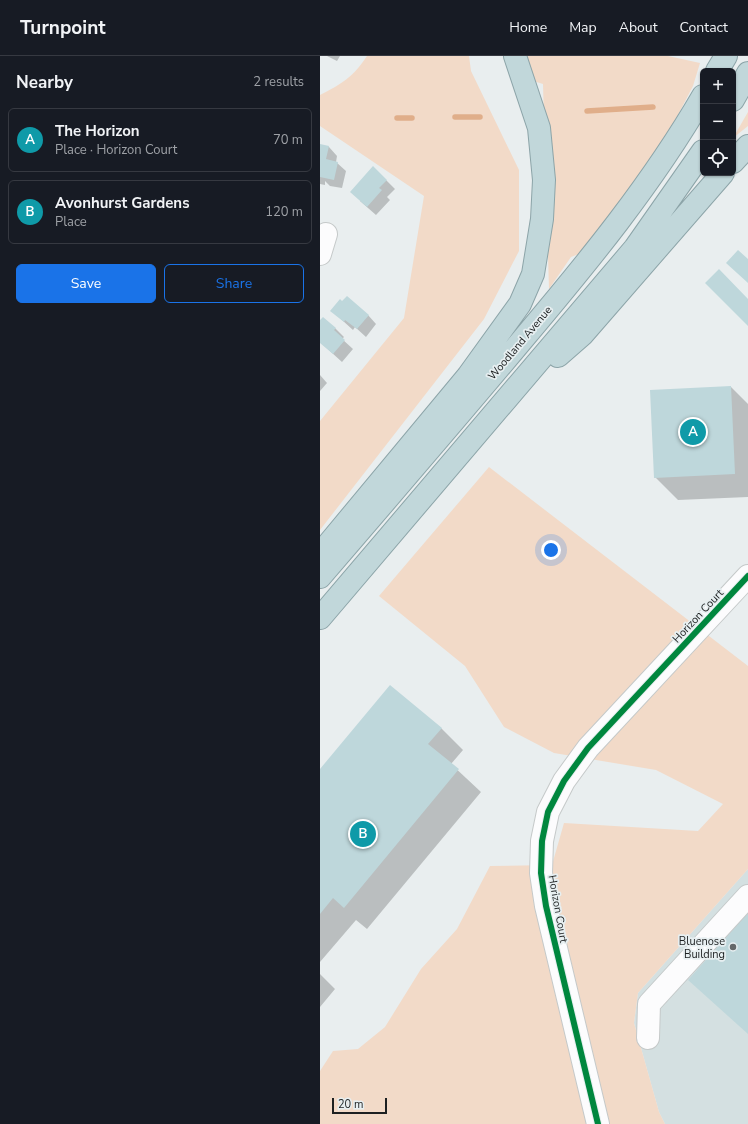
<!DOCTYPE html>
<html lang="en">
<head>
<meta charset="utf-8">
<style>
	body { margin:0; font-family:"Nunito Sans",sans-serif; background:#20242c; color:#f1f3f6 }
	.controls { position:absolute; right:12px; top:12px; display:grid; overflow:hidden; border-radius:6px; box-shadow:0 1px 3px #0004 }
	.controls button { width:36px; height:36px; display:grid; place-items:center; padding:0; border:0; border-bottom:1px solid #363941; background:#171b24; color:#f1f3f6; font:20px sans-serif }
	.scale { position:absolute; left:12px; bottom:10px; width:55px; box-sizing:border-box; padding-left:4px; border:2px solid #1d2021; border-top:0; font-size:11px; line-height:14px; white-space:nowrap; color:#1d2021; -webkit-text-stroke:3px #e7eff1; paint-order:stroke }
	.you { position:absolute; left:231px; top:494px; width:14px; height:14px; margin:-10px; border:3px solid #fff; border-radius:50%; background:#1a73e8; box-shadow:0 0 0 6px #1a73e833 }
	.badge { display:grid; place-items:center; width:26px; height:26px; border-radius:50%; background:#1a73e8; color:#fff; font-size:13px; font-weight:700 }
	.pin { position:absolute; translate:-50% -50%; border:2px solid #fff; box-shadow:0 1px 4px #0006 }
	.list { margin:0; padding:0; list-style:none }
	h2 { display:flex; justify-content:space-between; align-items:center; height:52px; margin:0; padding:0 16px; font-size:17px }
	h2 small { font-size:13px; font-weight:400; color:#9ea1a6 }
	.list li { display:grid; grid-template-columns:26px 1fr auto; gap:12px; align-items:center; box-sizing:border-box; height:64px; margin:0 8px 8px; padding:0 8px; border:1px solid #363941; border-radius:6px }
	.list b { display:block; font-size:15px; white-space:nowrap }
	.list p { margin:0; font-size:13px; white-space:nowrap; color:#9ea1a6 }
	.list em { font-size:13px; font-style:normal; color:#9ea1a6 }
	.actions { display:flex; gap:8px; padding:12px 16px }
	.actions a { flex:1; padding:9px 0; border:1px solid #1a73e8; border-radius:6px; text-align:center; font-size:14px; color:#1a73e8 }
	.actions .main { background:#1a73e8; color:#fff }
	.icon { flex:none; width:22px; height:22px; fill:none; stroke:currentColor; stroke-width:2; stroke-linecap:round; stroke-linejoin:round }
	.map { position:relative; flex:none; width:428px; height:1068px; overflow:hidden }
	header { display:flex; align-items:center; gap:24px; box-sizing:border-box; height:56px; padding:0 20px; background:#171b24; border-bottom:1px solid #363941 }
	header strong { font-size:19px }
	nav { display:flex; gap:22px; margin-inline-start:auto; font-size:14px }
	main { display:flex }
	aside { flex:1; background:#171b24 }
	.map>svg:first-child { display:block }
	.built { fill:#d4e0e1 }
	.green { fill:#f2dac8 }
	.shadow { fill:#0003 }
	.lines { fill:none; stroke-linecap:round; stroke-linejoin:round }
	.stream { stroke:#e0ae8a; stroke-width:5.5 }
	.building { fill:#bed7db }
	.minor-casing { stroke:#c5c9c9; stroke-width:24 }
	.highway-casing { stroke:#8ca4a8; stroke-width:24 }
	.minor { stroke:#fcfcfd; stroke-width:22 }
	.highway { stroke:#c1d7da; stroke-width:22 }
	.cycleway-casing { stroke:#e7eff1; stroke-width:8 }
	.cycleway { stroke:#00873e; stroke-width:6 }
	.poi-dot { fill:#646869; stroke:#e7eff1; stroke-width:1.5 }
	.labels { text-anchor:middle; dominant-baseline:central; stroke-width:3.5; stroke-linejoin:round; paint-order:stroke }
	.street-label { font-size:11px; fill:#1d2021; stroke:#e7eff1 }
	.poi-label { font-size:11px; fill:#1d2021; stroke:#e7eff1; text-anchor:end }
</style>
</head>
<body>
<header>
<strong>Turnpoint</strong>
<nav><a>Home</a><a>Map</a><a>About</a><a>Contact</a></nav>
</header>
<main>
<aside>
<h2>Nearby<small>2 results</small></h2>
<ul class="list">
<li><span class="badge" style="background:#0f9aa8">A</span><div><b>The Horizon</b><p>Place · Horizon Court</p></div><em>70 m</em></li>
<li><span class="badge" style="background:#0f9aa8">B</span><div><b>Avonhurst Gardens</b><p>Place</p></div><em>120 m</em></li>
</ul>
<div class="actions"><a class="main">Save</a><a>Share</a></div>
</aside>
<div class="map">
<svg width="428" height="1068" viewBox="0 0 428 1068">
	<rect width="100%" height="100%" fill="#e9eeef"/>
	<path class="built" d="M428,813v255h-83l-6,-12 -25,-89 4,-30z"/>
	<path class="green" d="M47,0h102l2,15 48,99v81l-35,68 -164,211v-109l84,-103 20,-122 -104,-70v-31c22,-11 33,-18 47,-39z
		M206,0h142l32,7 -7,23 -25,48 -68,112 -29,11 -22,32 -6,-205 -13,-4z
		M428,56v14l-15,12z
		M169,411l259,199v203l-110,124 -4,30 25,89 6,12h-345v-53l13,-20 25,-2 27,-22 36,-58 36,-40 33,-63 62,-1 12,-42 134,8 25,-27 -67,-34 -102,-17 -50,-26 -39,-61 -86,-70z"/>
	<path class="shadow" d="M7,0h13l-3,5z
		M0,89l9,2 8,9 -1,6 10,9 -4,17 -12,-2 -5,-5v4l-5,-1z
		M66,124l9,9 -8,8 3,3 -14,15 -16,-14z
		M12,255l36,4 8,9 -10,13 -11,-10 -2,3z
		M0,266l15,6 9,9 -2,2 11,10 -11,13 -22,-20z
		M0,319l7,8 -7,8z
		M411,331l17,17v93l-70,3 -23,-23z
		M121,672l22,22 -12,14 30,28 -114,137 -11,-9 -36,42v-191z
		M0,918l15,15 -15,18z"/>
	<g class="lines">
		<path class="stream" d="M267,55l66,-4
			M135,61h25
			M77,62h15"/>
	</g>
	<path class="building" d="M0,88l9,2 -3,13 12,3 -4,18 -14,-3z
		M53,110l14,14 -8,8 3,2 -15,17 -17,-15z
		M418,194l10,9v24l-22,-20z
		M399,213l29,30v27l-43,-43z
		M27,240l22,19 -12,14 -12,-9 -1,2 -14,-11 10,-12 2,2z
		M3,261l13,11 -2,2 11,10 -12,14 -13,-11v-23z
		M411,330l4,88 -81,4 -4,-88z
		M70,629l52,43 -14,16 31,25 -115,139 -11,-10 -13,16v-145z
		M428,857v121l-60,-54z"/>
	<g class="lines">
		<g class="minor-casing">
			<path id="minor" d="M0,198l6,-20
				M328,982l1,-34 99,-108
				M278,1068l-52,-218 -5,-33 1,-32 6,-29 16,-31 24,-33 160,-172"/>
		</g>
		<g class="highway-casing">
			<path id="highway" d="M397,15l9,-15
				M413,44l15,-27
				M413,106l15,-16
				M238,300l24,-21 141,-162
				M0,498l148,-178 52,-72 13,-30 9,-55 2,-39 -5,-52 -24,-72
				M0,521c68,-79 136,-158 203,-238 65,-77 129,-155 180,-243
				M0,562l315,-370 68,-97"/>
		</g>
		<use href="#minor" class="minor"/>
		<use href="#highway" class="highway"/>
		<g class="cycleway-casing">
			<path id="cycleway" d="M278,1068l-52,-218 -5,-33 1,-32 6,-29 16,-31 24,-33 160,-172"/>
		</g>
		<use href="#cycleway" class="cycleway"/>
	</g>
	<circle class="poi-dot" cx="413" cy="891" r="4"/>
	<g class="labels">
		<g class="street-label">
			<text transform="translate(200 287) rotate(-50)">Woodland Avenue</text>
			<text transform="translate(378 560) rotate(-47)">Horizon Court</text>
			<text transform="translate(238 853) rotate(80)">Horizon Court</text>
		</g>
		<g class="poi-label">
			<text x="405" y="885">Bluenose<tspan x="405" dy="13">Building</tspan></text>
		</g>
	</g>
</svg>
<div class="controls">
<button>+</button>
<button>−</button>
<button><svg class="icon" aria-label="locate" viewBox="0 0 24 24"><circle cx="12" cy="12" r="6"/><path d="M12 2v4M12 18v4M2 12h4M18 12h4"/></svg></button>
</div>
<div class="scale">20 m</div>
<div class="you"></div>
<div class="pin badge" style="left:373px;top:376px;background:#0f9aa8">A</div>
<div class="pin badge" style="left:43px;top:778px;background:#0f9aa8">B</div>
</div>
</main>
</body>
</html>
